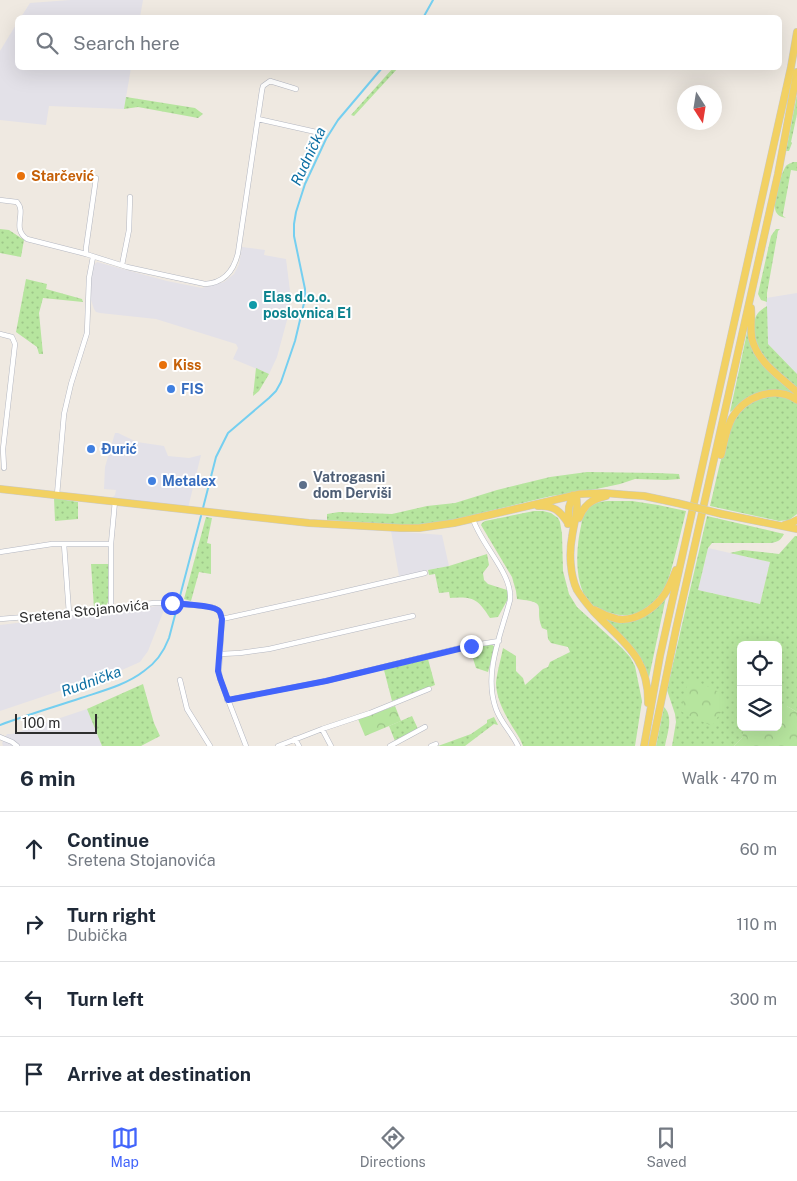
<!DOCTYPE html>
<html lang="en">
<head>
<meta charset="utf-8">
<style>
	body { margin:0; font-family:"Public Sans",sans-serif; background:#f6f6f7; color:#1f2937 }
	.controls { position:absolute; right:15px; bottom:15px; display:grid; overflow:hidden; border-radius:8px; box-shadow:0 5px 20px #0002 }
	.controls button { width:45px; height:45px; display:grid; place-items:center; padding:0; border:0; border-bottom:1px solid #e0e1e3; background:#fff; color:#1f2937; font:25px sans-serif }
	.compass { position:absolute; left:677px; top:85px; width:45px; height:45px; border-radius:50%; background:#fff; box-shadow:0 5px 20px #0002; rotate:168deg }
	.scale { position:absolute; left:15px; bottom:12px; width:82px; box-sizing:border-box; padding-left:5px; border:2px solid #2e2e2e; border-top:0; font-size:14px; line-height:18px; white-space:nowrap; color:#2e2e2e; -webkit-text-stroke:4px #fff; paint-order:stroke }
	.stop { position:absolute; width:15px; height:15px; margin:-11px; border:4px solid #4264fb; border-radius:50%; background:#fff }
	.stop.end { background:#4264fb; border-color:#fff; box-shadow:0 1px 5px #0008 }
	.list { margin:0; padding:0; list-style:none }
	h2 { display:flex; justify-content:space-between; align-items:center; height:65px; margin:0; padding:0 20px; font-size:21px }
	h2 small { font-size:16px; font-weight:400; color:#747a83 }
	.list li { display:grid; grid-template-columns:32px 1fr auto; gap:15px; align-items:center; box-sizing:border-box; height:75px; padding:0 20px; border-top:1px solid #e0e1e3 }
	.list b { display:block; font-size:19px; white-space:nowrap }
	.list p { margin:0; font-size:16px; white-space:nowrap; color:#747a83 }
	.list em { font-size:16px; font-style:normal; color:#747a83 }
	.icon { flex:none; width:28px; height:28px; fill:none; stroke:currentColor; stroke-width:2; stroke-linecap:round; stroke-linejoin:round }
	.map { position:relative; flex:none; width:797px; height:746px; overflow:hidden }
	.search { position:absolute; background:#fff; box-shadow:0 5px 20px #0002; left:15px; right:15px; top:15px; height:55px; display:flex; align-items:center; gap:12px; box-sizing:border-box; padding:0 18px; border-radius:8px; color:#747a83; font-size:19px }
	.sheet { height:365px; background:#fff }
	nav { display:flex; justify-content:space-around; align-items:center; box-sizing:border-box; height:70px; border-top:1px solid #e0e1e3; background:#fff; font-size:14px; color:#747a83 }
	nav a { display:grid; justify-items:center; gap:2px }
	nav .on { color:#4264fb }
	.map>svg:first-child { display:block }
	.industrial { fill:#e3e1e8 }
	.grass { fill:url(#grass-dots) }
	.forest { fill:url(#forest-crowns) }
	.lines { fill:none; stroke-linecap:round; stroke-linejoin:round }
	.stream { stroke:#75cff0; stroke-width:2 }
	.street-casing { stroke:#b4b7c1; stroke-width:5.5 }
	.primary-casing { stroke:#c9c9c9; stroke-width:8 }
	.street { stroke:#fff; stroke-width:4.5 }
	.primary { stroke:#f2d163; stroke-width:7 }
	.primary-bridge-casing { stroke:#c9c9c9; stroke-width:8; stroke-linecap:butt }
	.primary-bridge { stroke:#f2d163; stroke-width:7 }
	.route { stroke:#4264fb; stroke-width:6 }
	.food-dot { fill:#e8710a; stroke:#fff; stroke-width:2 }
	.culture-dot { fill:#0f9aa8; stroke:#fff; stroke-width:2 }
	.shop-dot { fill:#3f7fe0; stroke:#fff; stroke-width:2 }
	.service-dot { fill:#5c6f8a; stroke:#fff; stroke-width:2 }
	.labels { text-anchor:middle; dominant-baseline:central; stroke-width:4; stroke-linejoin:round; paint-order:stroke }
	.food-label { font-size:14px; font-weight:bold; fill:#c56008; stroke:#fff; text-anchor:start }
	.culture-label { font-size:14px; font-weight:bold; fill:#0d838f; stroke:#fff; text-anchor:start }
	.shop-label { font-size:14px; font-weight:bold; fill:#366cbe; stroke:#fff; text-anchor:start }
	.service-label { font-size:14px; font-weight:bold; fill:#4e5e75; stroke:#fff; text-anchor:start }
	.street-label { font-size:14px; fill:#2e2e2e; stroke:#fff }
	.water-label { font-size:15px; font-style:italic; fill:#0d6fa3; stroke:#fff }
</style>
</head>
<body>
<div class="map">
<svg width="797" height="746" viewBox="0 0 797 746">
	<defs>
		<pattern id="grass-dots" width="8" height="8" patternUnits="userSpaceOnUse" patternTransform="scale(1.25)"><rect width="8" height="8" fill="#b6e59e"/><path d="M2 2h.1M6 6h.1" fill="none" stroke="#9dc588" stroke-width="1.8" stroke-linecap="round"/></pattern>
		<pattern id="forest-crowns" width="20" height="18" patternUnits="userSpaceOnUse" patternTransform="scale(1.25)"><rect width="20" height="18" fill="#b6e59e"/><path d="M2 6a3 3 0 1 1 6 0M12 15a3 3 0 1 1 6 0" fill="none" stroke="#9dc588"/></pattern>
	</defs>
	<rect width="100%" height="100%" fill="#efe9e1"/>
	<path class="industrial" d="M70,0h73l-3,17h-119l9,-14z
		M17,23l1,45h113l-7,41 -75,-3 -3,19 -46,-5v-69z
		M242,247l23,3 -1,5 22,4 4,32v18l-13,48 -8,17 -36,-15 5,-11 -2,-4 -80,-25 -56,-6 -4,-1 -2,-3 -4,-12 1,-21 2,-10 4,-4 70,19 35,7 22,-6 10,-8 5,-10z
		M797,293v81l-29,-30 -2,-46z
		M115,433h3l19,9 27,4 4,10 21,2 12,-3 -13,53 -77,-9 4,-4 1,-5 -12,-1 1,-22z
		M391,531l51,4 7,31 -50,10z
		M708,548l62,14 -10,42 -62,-14z
		M166,605l-18,46 -8,11 -18,8 -122,41v-86z
		M87,709l15,37h-99l-1,-3 5,-9h5z"/>
	<path class="grass" d="M393,68h5l-44,48 -3,-1z
		M797,95v19l-6,28 1,1 -3,8h-3z
		M126,97l69,11 8,6 -5,4 -60,-11 -14,2z
		M793,162h4v9l-6,-1 -8,44v2l3,2c-4,-1 -8,-2 -10,-6 -4,-7 5,-39 10,-46 2,-2 3,-2 7,-4z
		M0,229l9,1 15,10 -3,17 -21,-4z
		M776,229h4l-2,2 -11,62v9l-6,-2 -3,-6 13,-58z
		M26,279l21,5 -1,5 36,10 1,3 -40,-4 -4,15 4,41h-4l-2,-7 -21,-15z
		M767,306l1,38 29,30v16c-18,-17 -44,-35 -43,-62 1,-13 2,-15 13,-22z
		M748,328l21,43 28,24 -13,-3 -43,11 -8,7 -3,2z
		M256,368l13,6 -10,17 -6,5z
		M774,396l11,1 12,6v111l-8,6 -10,1 -69,-15c6,-23 16,-81 32,-97 8,-8 21,-11 32,-13z
		M587,472l70,1 22,1 1,5 -14,1 -31,-1 -15,5 -33,7 -36,5 -111,27 -40,2 -73,-5v-6l12,-2 53,2 35,-8 28,-3 42,-13 53,-13z
		M54,498l24,4v17l-23,2z
		M608,501h24l26,4 28,6c-5,21 -10,42 -16,63 -2,5 -3,10 -5,15 -5,11 -17,19 -28,24 -9,3 -17,3 -26,0 -8,-2 -18,-6 -23,-12 -14,-19 -12,-53 -7,-75 1,-4 1,-10 4,-14 5,-9 14,-10 23,-11z
		M534,511h9l8,2 7,5 2,4 2,12 1,37 6,23 8,13 45,41 8,9 5,9 7,35 -7,45h-112c-3,-9 -9,-16 -14,-25 -6,-10 -13,-25 -13,-38 1,-11 5,-24 7,-35l13,8v15l7,7 2,7 18,-16 5,-2 2,-5 20,-10 -2,-5 -17,-4 -3,-4 -1,-9 -5,-2c-9,-22 9,-25 -25,-29l-1,-8 -4,-14 -31,-52 1,-2 3,-2z
		M707,516l77,18c-3,6 -6,8 -13,9h-59l-4,5 -10,42 62,14 10,-42 -40,-9 13,-3 36,4 16,-18h2v176l-10,-6h-9v-61h-37v82h14l-10,3 -3,8 -8,8h-62l4,-24 -1,-8 -8,-24z
		M206,517l6,1 -5,25 4,1v30l-12,-2 -8,29 -7,-2z
		M487,554l2,11 -6,8 1,7 4,4 19,6 2,7 -11,20 -8,1c-12,-19 -17,-22 -40,-20l-1,-6 -10,1 -4,-19 -6,1 -1,-5 21,-4z
		M91,564h18l-1,38 -3,5 -11,1z
		M666,597l-18,85 -3,-11 -43,-53 23,3z
		M491,644l4,3 -7,25 -12,-4 -6,-19z
		M428,659l7,26 -43,16 -8,-31z
		M143,684l11,39 6,13 -19,10h-39l-15,-37z
		M664,707c10,10 3,27 1,39h-9z
		M412,716l6,13 -23,12 -6,-15z
		M494,717l4,8 -4,-1 -29,22h-27l33,-12 16,-11v-3z"/>
	<path class="forest" d="M690,678l29,14 6,5 1,7 -14,22 -30,-14 1,-15z
		M395,706l6,15 -36,15 -7,-17z
		M778,706h9l10,6v34h-63l8,-8 2,-8 11,-3h23z"/>
	<g class="lines">
		<path class="stream" d="M423,18l10,-18
			M203,508l13,-51 12,-24 41,-35 7,-7 5,-9 14,-41 10,-42v-10l-11,-53v-12l2,-12 9,-28 21,-45 12,-19 44,-52
			M0,725c27,-10 54,-18 81,-27 21,-7 45,-13 63,-27 12,-8 20,-20 25,-33l32,-122"/>
		<g class="street-casing">
			<path id="street" d="M258,119l58,13
				M0,200l17,2c10,11 -6,26 10,37l59,15 41,13 78,17c19,-1 29,-14 33,-31l24,-163 1,-4 7,-5 26,8
				M86,254v-6l10,-70
				M122,265l7,-35 1,-33
				M0,334l12,3 3,7 -12,105 1,19
				M57,495l7,-81 7,-30 16,-51 2,-55 4,-21
				M473,519c8,26 40,55 37,81 -9,35 -27,73 -14,109 5,14 16,24 22,37
				M64,544l5,69
				M0,552l52,-8h59
				M111,608v-64l4,-43
				M0,619l77,-6 77,-10h18l39,4c7,2 9,4 11,12l-3,52 1,8 26,67
				M222,619l104,-23 99,-23
				M220,654l20,-1 29,-4 144,-33
				M180,680l7,29 23,37
				M227,700l99,-19 142,-35 31,-5
				M322,729l9,17
				M0,737l12,5 5,4
				M295,739l4,7
				M278,746l44,-17 48,-16 59,-24
				M390,746l35,-19
				M431,746l5,-2"/>
		</g>
		<g class="primary-casing">
			<path id="primary" d="M751,308c1,10 -1,21 1,31 6,24 28,37 45,53
				M721,455c3,-12 5,-26 11,-37 13,-22 43,-33 65,-18
				M0,489l309,34 92,5h18l35,-5 126,-29 25,-1 24,2 15,1 33,7
				M576,495c3,15 -2,27 -4,42 -3,16 -2,38 5,53 5,8 10,14 16,21 29,31 56,45 55,92
				M538,506c16,-1 22,5 30,17
				M722,514l75,15
				M579,518c5,-13 13,-19 27,-22
				M568,524l1,-17 4,-12
				M784,525l9,-3 4,-2
				M595,610c7,4 14,7 22,9 18,3 37,-10 47,-24 5,-7 9,-17 12,-25
				M644,746l16,-90 131,-589 6,-35
				M652,746l24,-117 102,-455 19,-102"/>
		</g>
		<use href="#street" class="street"/>
		<use href="#primary" class="primary"/>
		<g class="primary-bridge-casing">
			<path id="primary-bridge" d="M677,503l45,11"/>
		</g>
		<use href="#primary-bridge" class="primary-bridge"/>
	</g>
	<g class="lines">
		<path class="route" d="M172,603c9,1 43,2 47,8 2,2 2,6 3,8l-4,52 2,7 8,22 98,-19 145,-35"/>
	</g>
	<g class="food-dot">
		<circle cx="21" cy="176" r="5"/>
		<circle cx="163" cy="365" r="5"/>
	</g>
	<circle class="culture-dot" cx="253" cy="305" r="5"/>
	<g class="shop-dot">
		<circle cx="171" cy="389" r="5"/>
		<circle cx="91" cy="449" r="5"/>
		<circle cx="152" cy="481" r="5"/>
	</g>
	<circle class="service-dot" cx="303" cy="485" r="5"/>
	<g class="labels">
		<g class="food-label">
			<text x="31" y="176">Starčević</text>
			<text x="173" y="365">Kiss</text>
		</g>
		<g class="culture-label">
			<text x="263" y="297">Elas d.o.o.<tspan x="263" dy="16">poslovnica E1</tspan></text>
		</g>
		<g class="shop-label">
			<text x="181" y="389">FIS</text>
			<text x="101" y="449">Đurić</text>
			<text x="162" y="481">Metalex</text>
		</g>
		<g class="service-label">
			<text x="313" y="477">Vatrogasni<tspan x="313" dy="16">dom Derviši</tspan></text>
		</g>
		<g class="street-label">
			<text transform="translate(84 611) rotate(-6)">Sretena Stojanovića</text>
		</g>
		<g class="water-label">
			<text transform="translate(308 156) rotate(-65)">Rudnička</text>
			<text transform="translate(91 681) rotate(-20)">Rudnička</text>
		</g>
	</g>
</svg>
<div class="controls">
<button><svg class="icon" aria-label="locate" viewBox="0 0 24 24"><circle cx="12" cy="12" r="6"/><path d="M12 2v4M12 18v4M2 12h4M18 12h4"/></svg></button>
<button><svg class="icon" aria-label="layers" viewBox="0 0 24 24"><path d="M12 4l9 5-9 5-9-5zM3 14l9 5 9-5"/></svg></button>
</div>
<svg class="compass" viewBox="-18 -18 36 36"><path d="M0-13l5 13h-10z" fill="#e53935"/><path d="M0 13l5-13h-10z" fill="#747a83"/></svg>
<div class="scale">100 m</div>
<div class="stop" style="left:172px;top:603px"></div>
<div class="stop end" style="left:471px;top:646px"></div>
<div class="search"><svg class="icon" aria-label="search" viewBox="0 0 24 24"><circle cx="10" cy="10" r="6"/><path d="M15 15l6 6"/></svg>Search here</div>
</div>
<section class="sheet">
<h2>6 min<small>Walk · 470 m</small></h2>
<ul class="list">
<li><svg class="icon" aria-label="ahead" viewBox="0 0 24 24"><path d="M12 20V5M6 11l6-6 6 6"/></svg><div><b>Continue</b><p>Sretena Stojanovića</p></div><em>60 m</em></li>
<li><svg class="icon" aria-label="right" viewBox="0 0 24 24"><path d="M7 20v-9h11M14 6l5 5-5 5"/></svg><div><b>Turn right</b><p>Dubička</p></div><em>110 m</em></li>
<li><svg class="icon" aria-label="left" viewBox="0 0 24 24"><path d="M17 20v-9H6M10 6l-5 5 5 5"/></svg><div><b>Turn left</b></div><em>300 m</em></li>
<li><svg class="icon" aria-label="arrive" viewBox="0 0 24 24"><path d="M6 21V4h12l-3 4 3 4H6"/></svg><div><b>Arrive at destination</b></div></li>
</ul>
</section>
<nav>
<a class="on"><svg class="icon" aria-label="map" viewBox="0 0 24 24"><path d="M3 6l6-2 6 2 6-2v14l-6 2-6-2-6 2zM9 4v14M15 6v14"/></svg>Map</a>
<a><svg class="icon" aria-label="directions" viewBox="0 0 24 24"><path d="M12 3l9 9-9 9-9-9zM9 14v-3h6M13 9l2 2-2 2"/></svg>Directions</a>
<a><svg class="icon" aria-label="saved" viewBox="0 0 24 24"><path d="M7 4h10v16l-5-4-5 4z"/></svg>Saved</a>
</nav>
</body>
</html>
